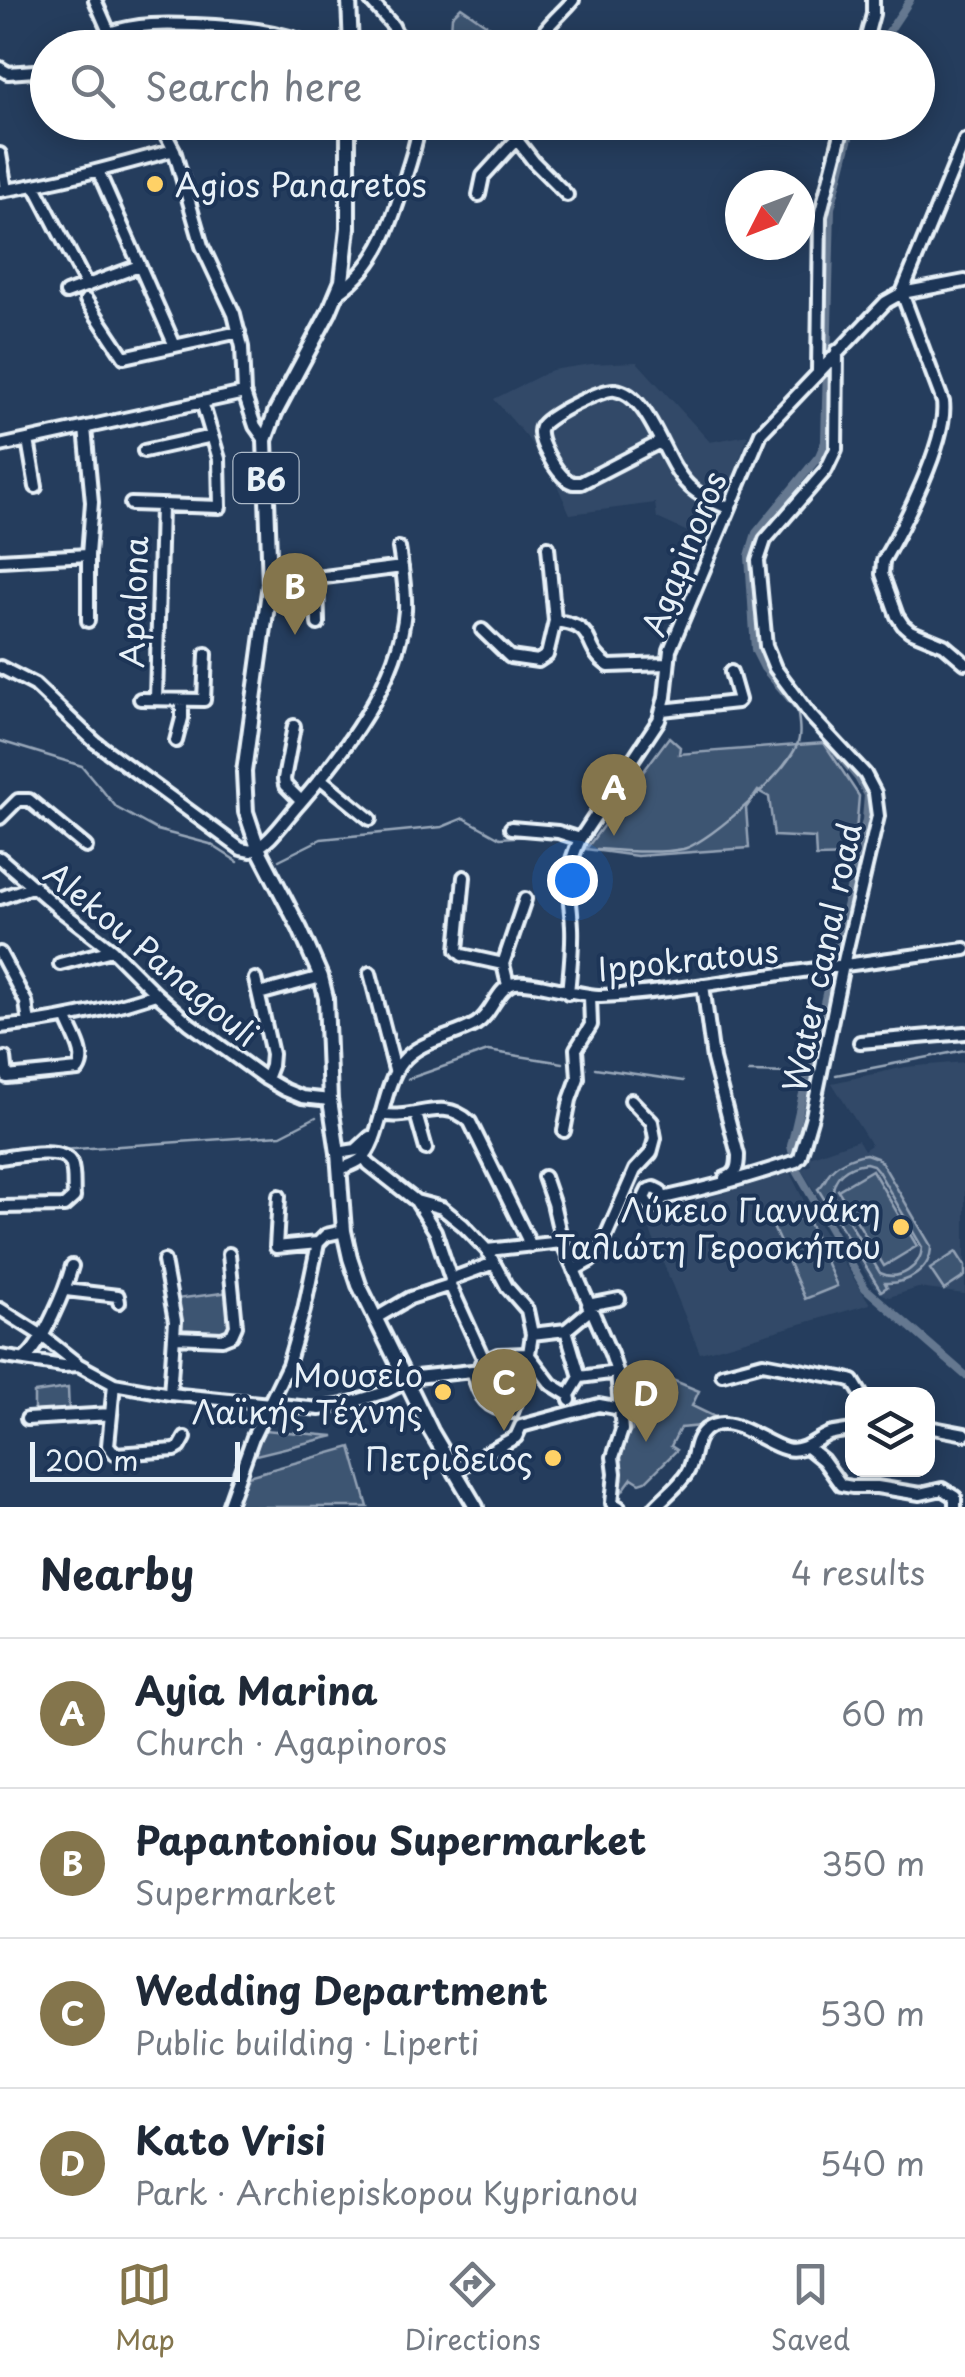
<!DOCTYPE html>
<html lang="en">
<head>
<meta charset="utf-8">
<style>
	body { margin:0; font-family:"Playpen Sans",sans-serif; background:#f6f6f7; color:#1f2937 }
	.controls { position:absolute; right:30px; bottom:30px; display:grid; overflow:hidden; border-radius:20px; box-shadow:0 5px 25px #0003 }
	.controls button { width:90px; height:90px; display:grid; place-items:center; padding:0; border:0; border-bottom:2px solid #e0e1e3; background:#fff; color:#1f2937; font:50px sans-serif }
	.compass { position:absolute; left:725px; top:170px; width:90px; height:90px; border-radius:50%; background:#fff; box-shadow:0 5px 25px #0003; rotate:228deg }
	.scale { position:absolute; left:30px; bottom:25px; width:210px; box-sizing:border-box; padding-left:10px; border:5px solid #e8f1f8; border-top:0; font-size:28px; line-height:35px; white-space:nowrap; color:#e8f1f8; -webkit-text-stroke:8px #1d3557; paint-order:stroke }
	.you { position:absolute; left:572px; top:880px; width:35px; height:35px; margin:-25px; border:8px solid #fff; border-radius:50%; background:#1a73e8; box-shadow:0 0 0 15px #1a73e833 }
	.badge { display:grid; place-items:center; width:65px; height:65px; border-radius:50%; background:#84754c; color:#fff; font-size:32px; font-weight:700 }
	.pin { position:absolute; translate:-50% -82px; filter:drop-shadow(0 2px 5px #0008) }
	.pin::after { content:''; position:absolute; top:52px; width:35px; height:30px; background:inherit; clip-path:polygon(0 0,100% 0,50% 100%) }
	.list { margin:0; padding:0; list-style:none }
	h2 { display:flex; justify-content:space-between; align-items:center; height:130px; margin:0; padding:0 40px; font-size:42px }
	h2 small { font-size:32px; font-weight:400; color:#747a83 }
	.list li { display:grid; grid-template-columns:65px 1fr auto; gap:30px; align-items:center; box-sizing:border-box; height:150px; padding:0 40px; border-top:2px solid #e0e1e3 }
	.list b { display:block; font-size:38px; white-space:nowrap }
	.list p { margin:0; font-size:32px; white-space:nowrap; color:#747a83 }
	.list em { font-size:32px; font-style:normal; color:#747a83 }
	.icon { flex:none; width:55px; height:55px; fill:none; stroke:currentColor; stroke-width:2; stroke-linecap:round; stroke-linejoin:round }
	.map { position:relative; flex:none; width:965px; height:1507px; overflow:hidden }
	.search { position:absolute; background:#fff; box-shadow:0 5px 25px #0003; left:30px; right:30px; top:30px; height:110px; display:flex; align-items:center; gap:25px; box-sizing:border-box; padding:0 35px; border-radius:55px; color:#747a83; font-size:38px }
	.sheet { height:730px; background:#fff }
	nav { display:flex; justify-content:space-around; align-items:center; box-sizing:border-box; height:140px; border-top:2px solid #e0e1e3; background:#fff; font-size:28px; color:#747a83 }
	nav a { display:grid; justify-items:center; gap:5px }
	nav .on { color:#84754c }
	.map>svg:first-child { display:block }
	.built { fill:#334a68 }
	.green { fill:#3e5472; stroke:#93a2b5; stroke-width:2.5; fill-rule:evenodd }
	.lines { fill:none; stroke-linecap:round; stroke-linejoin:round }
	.stream { stroke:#99a8ba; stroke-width:2.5 }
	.canal { stroke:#657890; stroke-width:8 }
	.minor-casing { stroke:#e8f1f8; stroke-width:18 }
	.major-casing { stroke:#e8f1f8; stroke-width:20 }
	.minor { stroke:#1d3557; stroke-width:10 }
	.major { stroke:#1d3557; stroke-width:12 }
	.poi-dot { fill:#ffd166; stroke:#1d3557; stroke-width:4 }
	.labels { text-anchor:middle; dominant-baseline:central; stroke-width:8; stroke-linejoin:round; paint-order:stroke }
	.shield { fill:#1d3557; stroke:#abb9c8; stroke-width:2.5 }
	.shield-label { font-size:30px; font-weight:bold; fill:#e8f1f8 }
	.poi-label { font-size:32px; fill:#e8f1f8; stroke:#1d3557; text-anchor:end }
	.street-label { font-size:32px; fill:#e8f1f8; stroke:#1d3557 }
</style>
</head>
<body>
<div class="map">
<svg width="965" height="1507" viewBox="0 0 965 1507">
	<rect width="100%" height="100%" fill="#253d5d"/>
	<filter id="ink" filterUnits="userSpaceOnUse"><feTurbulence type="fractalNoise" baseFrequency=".01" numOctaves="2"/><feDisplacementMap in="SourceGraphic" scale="20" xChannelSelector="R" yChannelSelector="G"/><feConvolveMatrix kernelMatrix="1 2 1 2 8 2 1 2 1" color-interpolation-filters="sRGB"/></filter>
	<g filter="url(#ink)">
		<path class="built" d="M637,362l73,80 38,-7 -38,107 -53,-24 -2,-15 -85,11 -17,-38 -27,-40 -32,-37 58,-29 39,-6z
			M965,1062v232l-47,-6 -29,9 -8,-4 -8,-8 -72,-116 10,-4 -2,-8 49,-17 6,10 7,-5 -39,-62 74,-16z
			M790,1173l15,30 65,101 -170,49 -53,-130h12l16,-15z"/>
		<path class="green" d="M461,7l58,40h-69l2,-31z
			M669,737l11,10 -1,7 145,-11 35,53 -5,60 -38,1 -1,-19 -41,-2 -5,-39 -11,-6 -12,17 3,40 -112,8 -51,-7z
			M866,1154l11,4 5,5 49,83c0,24 -23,38 -46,37l2,4 -6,4 -63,-102c5,-4 7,-9 10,-14 7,-12 25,-19 38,-21zM866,1163l7,2 5,6 44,76c-1,20 -23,35 -42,26l-47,-78c-1,-19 14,-30 33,-32z
			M872,1170l45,76 -33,20 -46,-76z
			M806,1216l31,70 -32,13 -32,-72z
			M956,1252l9,14v10l-21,14 -14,-21z
			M230,1292l2,34 -8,6 -43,1 -5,-34z
			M655,1378l15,1 29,12 -7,15 23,11 -13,9 -22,2 -9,18 6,4 -31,31 -6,2 -8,-5 -11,15v10l-4,-1 -2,-42 6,-23 11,-6 5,-30z
			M68,1388l1,25 -35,1v-21z
			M264,1430l70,6 -82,20z
			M351,1447l17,60h-132l12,-31z"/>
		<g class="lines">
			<path class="stream" d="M0,741l82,25 35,42 40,22 53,14 28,18
				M597,849c24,2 62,5 86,0 27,-7 113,-83 116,-111 2,-9 -1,-21 -2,-31
				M279,860l42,-21 121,-12 22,-9 36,20 40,-3
				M595,1068l88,13
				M749,1072l43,1
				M836,1075l129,-25
				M408,1079l80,-28 75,12
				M61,1150l220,-15 35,-18"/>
			<path class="canal" d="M878,48l32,-48
				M797,707l-33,-39 -9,-18 -6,-94 7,-23 63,-77 6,-14 6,-234 22,-86
				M817,729l41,49 10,17 -2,25 -75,326 6,25 68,117 100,87"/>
			<g class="minor-casing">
				<path id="minor" d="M95,0l21,48
					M370,0l23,26 10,22
					M109,33c29,-10 56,-9 86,-8 44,2 84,4 124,23
					M537,48c3,-19 24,-33 36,-48
					M864,48l9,-34v-14
					M0,68l8,5 40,-3
					M159,122l15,28 28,96 32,68 8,33 2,46 11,33 10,14
					M503,122l31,40 33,33
					M965,140l-63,153 41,109c5,38 -40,124 -60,159l-1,13 15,42 6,9 7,6 34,14 21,18
					M0,154l6,36
					M98,171l77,175
					M35,186l52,100
					M0,191c59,-9 116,-25 174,-41
					M479,195l4,-19 32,-35
					M339,292c42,-28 56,-78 69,-123 5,-16 10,-30 11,-47
					M66,293l73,-27
					M86,300l38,57 115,-25
					M818,371l2,-155 24,-94
					M85,428l7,74 -4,53v66
					M28,440l8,47
					M660,442l-79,41c-7,0 -8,1 -14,-3 -10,-7 -32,-41 -26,-53 5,-11 63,-39 74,-37 35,4 48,71 73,95 11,11 26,17 40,23
					M0,446l244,-53
					M144,451l68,-15
					M131,504l89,3 -1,-48 -17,-57
					M0,560l88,-5
					M317,579l1,45
					M270,584l132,-17
					M555,621c46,5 25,27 54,45l58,-2
					M482,630l28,27 28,4 9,-6 8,-34 -7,-74
					M0,667l35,18 60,57 146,107 10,2c20,-8 34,-32 49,-48 44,-51 100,-124 105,-193 1,-20 -3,-42 -6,-62
					M140,699l64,1 2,-46
					M156,699l5,-193
					M662,710l75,-8 2,-2 -8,-28
					M294,726l-10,53 1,6 16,16
					M176,741l6,-23v-17
					M321,779l49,40
					M0,818l18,-18h11l57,47
					M511,828l47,4 22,7
					M0,858l59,51 53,41 44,44 34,30 76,55 19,11 17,7 28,3
					M464,877l-7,73 5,5 41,9
					M0,898l34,-12
					M0,953l26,49 3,22
					M60,964l52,-14
					M370,973l25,97
					M255,979l17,75 -1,12 -5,13
					M508,985l-5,-21 22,-65
					M703,985l10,74 25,96c0,11 -1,20 -13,23
					M568,993c2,-22 5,-44 4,-66 -2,-40 -10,-49 8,-88l79,-119 6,-23 5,-47 91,-217 125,-131 16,-9 63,-12
					M259,994l62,-17
					M0,1027c54,-5 104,-16 156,-33
					M860,1042l105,-9
					M5,1058l2,19 71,-7c10,-15 -5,-35 -11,-51
					M381,1114c33,8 61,-19 89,8l61,124
					M416,1114l10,35
					M564,1131l6,-31 8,-22 -2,-29 15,-24 -1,-29
					M338,1153l18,-3 14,-13
					M364,1157l5,7 47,37 26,7 21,17 24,25 20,37 20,23 5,24 -7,46 -13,32
					M0,1158c16,-2 64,-12 71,5 4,9 2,24 3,34l-10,9 -64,1
					M340,1169c7,-3 15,-5 21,-10 20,-16 21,-73 41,-97 19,-23 50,-24 74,-38 16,-10 20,-33 35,-40 15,-6 67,12 90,12 50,-2 102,-11 152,-18 70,-10 141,-20 212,-29
					M544,1177l9,26 9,39 49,112 6,18 5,58 -9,27 2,16 -3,30 7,4
					M279,1196l-3,51 42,-4
					M663,1198l-3,-7 -6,-3 -6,2 -4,8 5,8h8l6,-8c45,-10 89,-22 133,-37l4,-4 12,-41 31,-151 35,-149 -3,-23 -10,-19 -54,-58 -36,-48 -9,-22 -8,-85 7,-21 61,-70 10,-21 1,-98
					M416,1201l19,30 16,48 -1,6 34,75
					M487,1250l75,-8
					M164,1261l11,60 -5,73
					M574,1270l16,-9 9,-9 36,-82 16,-17 4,-15 -3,-16 -21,-22
					M451,1279l43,-16
					M66,1290l52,6 1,6
					M588,1305l31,-6
					M0,1309l41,26 38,30 35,19 56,10 150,15 23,-4 43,-13 30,-15 56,-6
					M376,1318l34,-20 40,-13
					M566,1330l14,47 -11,18 1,5
					M532,1334l34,-4 24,-20
					M175,1337l47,2 10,-4 4,-9 -7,-72
					M0,1356l63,10 15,-1
					M25,1358c17,-12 41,-70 47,-92
					M481,1363l17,-8 30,-1 23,30 18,11
					M472,1371c9,25 11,37 40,41
					M722,1374l41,-11 84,16 6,2 8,13
					M580,1377l37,-5
					M114,1384l-6,61 7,9 60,-4 5,-3 5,-9
					M27,1419l84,-5
					M521,1426l78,-21 22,4
					M928,1427l37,7
					M807,1447l16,13 18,25 11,2h25l43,7 22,-5 13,8v10
					M455,1470l61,-33 5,-11
					M228,1507l25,-70 35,-72 16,-55 14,-67 8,-8 18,-4
					M655,1507c10,-11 24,-21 32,-34 9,-14 5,-32 18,-43 25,-19 57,13 81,19 17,4 28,-9 43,-15 8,-2 16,-3 23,-4"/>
			</g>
			<g class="major-casing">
				<path id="major" d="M349,0l2,48
					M348,122v106l-6,53 -13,31 -54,101 -10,27 5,144 -26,188 2,40 12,36 42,81 21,48 5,21 4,102 8,53 6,78 6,27 9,27 48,97 24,49 45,76"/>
			</g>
			<use href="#minor" class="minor"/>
			<use href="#major" class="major"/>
		</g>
	</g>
	<g class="poi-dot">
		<circle cx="155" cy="184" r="10"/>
		<circle cx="901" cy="1227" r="10"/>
		<circle cx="443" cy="1392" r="10"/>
		<circle cx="553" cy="1458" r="10"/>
	</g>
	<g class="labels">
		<rect class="shield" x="233.5" y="453" width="65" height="50" rx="8"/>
		<g class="shield-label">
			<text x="266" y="478">B6</text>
		</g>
		<g class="poi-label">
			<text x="175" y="184" text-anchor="start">Agios Panaretos</text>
			<text x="881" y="1209">Λύκειο Γιαννάκη<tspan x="881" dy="37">Ταλιώτη Γεροσκήπου</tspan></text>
			<text x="423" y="1374">Μουσείο<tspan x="423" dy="37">Λαϊκής Τέχνης</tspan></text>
			<text x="533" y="1458">Πετριδειος</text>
		</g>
		<g class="street-label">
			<text transform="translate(683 553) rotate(-68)">Agapinoros</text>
			<text transform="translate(133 602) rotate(-88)">Apalona</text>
			<text transform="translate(152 953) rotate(40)">Alekou Panagouli</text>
			<text transform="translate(821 957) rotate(-78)">Water canal road</text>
			<text transform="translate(688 959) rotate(-6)">Ippokratous</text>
		</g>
	</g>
</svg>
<div class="controls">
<button><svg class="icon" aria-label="layers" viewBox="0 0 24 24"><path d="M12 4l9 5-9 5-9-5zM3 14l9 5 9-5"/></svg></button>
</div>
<svg class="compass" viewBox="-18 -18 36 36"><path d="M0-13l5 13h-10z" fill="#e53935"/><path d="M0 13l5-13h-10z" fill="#747a83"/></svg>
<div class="scale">200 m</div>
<div class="you"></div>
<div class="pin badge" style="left:614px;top:836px">A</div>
<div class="pin badge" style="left:295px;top:635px">B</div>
<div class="pin badge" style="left:504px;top:1431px">C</div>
<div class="pin badge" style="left:646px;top:1442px">D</div>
<div class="search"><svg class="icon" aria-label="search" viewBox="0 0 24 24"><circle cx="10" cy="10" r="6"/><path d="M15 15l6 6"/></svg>Search here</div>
</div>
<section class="sheet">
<h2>Nearby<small>4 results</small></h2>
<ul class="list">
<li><span class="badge">A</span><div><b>Ayia Marina</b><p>Church · Agapinoros</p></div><em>60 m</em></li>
<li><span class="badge">B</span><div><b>Papantoniou Supermarket</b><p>Supermarket</p></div><em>350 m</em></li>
<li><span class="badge">C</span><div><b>Wedding Department</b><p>Public building · Liperti</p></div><em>530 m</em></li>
<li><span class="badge">D</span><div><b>Kato Vrisi</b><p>Park · Archiepiskopou Kyprianou</p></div><em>540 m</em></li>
</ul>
</section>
<nav>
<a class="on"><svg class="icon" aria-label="map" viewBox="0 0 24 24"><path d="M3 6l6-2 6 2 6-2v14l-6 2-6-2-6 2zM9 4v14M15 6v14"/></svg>Map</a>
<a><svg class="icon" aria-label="directions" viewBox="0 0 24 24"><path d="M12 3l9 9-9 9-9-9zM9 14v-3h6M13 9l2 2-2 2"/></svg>Directions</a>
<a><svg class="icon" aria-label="saved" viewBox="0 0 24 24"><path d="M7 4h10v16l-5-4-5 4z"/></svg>Saved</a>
</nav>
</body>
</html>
